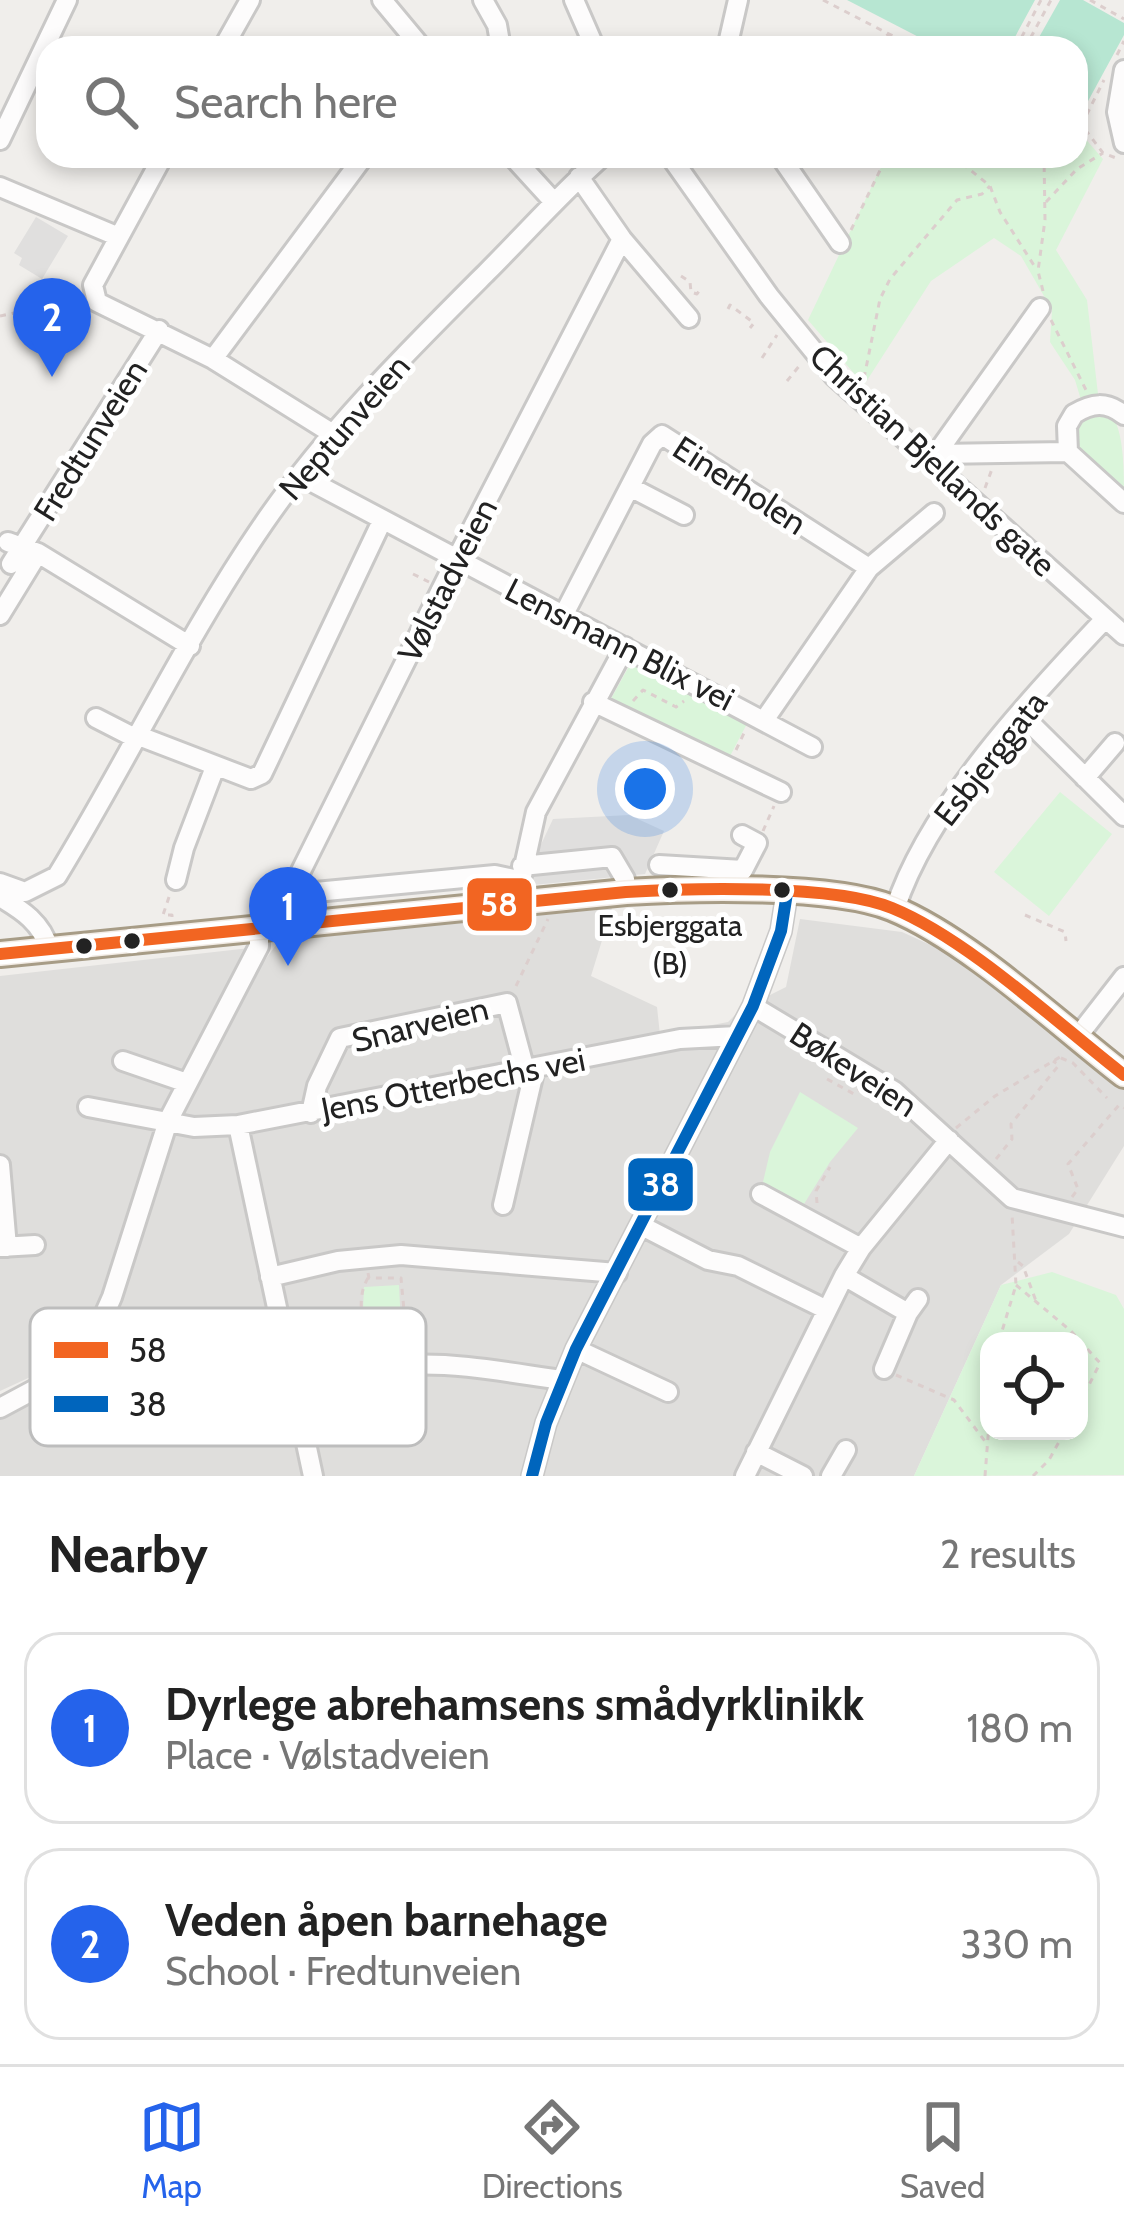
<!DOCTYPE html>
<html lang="en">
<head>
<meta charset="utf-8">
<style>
	body { margin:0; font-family:Cabin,sans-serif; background:#f6f6f6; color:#222 }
	.controls { position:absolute; right:36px; bottom:36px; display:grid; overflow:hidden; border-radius:24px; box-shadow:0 6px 18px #0003 }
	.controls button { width:108px; height:108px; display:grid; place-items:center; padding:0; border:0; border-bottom:3px solid #e0e0e0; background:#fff; color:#222; font:60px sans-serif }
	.you { position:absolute; left:645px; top:789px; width:42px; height:42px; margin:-30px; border:9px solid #fff; border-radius:50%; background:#1a73e8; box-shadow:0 0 0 18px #1a73e833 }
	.badge { display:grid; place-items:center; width:78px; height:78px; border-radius:50%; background:#2563eb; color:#fff; font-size:39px; font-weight:700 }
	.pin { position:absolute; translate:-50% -99px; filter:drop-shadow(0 3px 6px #0008) }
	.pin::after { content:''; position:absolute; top:63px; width:42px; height:36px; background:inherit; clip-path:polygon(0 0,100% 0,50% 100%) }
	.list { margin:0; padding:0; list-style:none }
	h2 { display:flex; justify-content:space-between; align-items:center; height:156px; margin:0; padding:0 48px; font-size:51px }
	h2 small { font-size:39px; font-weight:400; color:#767676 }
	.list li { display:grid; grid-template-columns:78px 1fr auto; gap:36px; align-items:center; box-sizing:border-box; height:192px; margin:0 24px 24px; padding:0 24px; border:3px solid #e0e0e0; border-radius:36px }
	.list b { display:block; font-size:45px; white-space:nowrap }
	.list p { margin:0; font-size:39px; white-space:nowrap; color:#767676 }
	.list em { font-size:39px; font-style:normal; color:#767676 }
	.icon { flex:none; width:66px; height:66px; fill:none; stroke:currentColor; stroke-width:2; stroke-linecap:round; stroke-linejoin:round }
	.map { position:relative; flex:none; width:1124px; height:1476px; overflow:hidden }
	.search { position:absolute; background:#fff; box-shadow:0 6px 18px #0003; left:36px; right:36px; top:36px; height:132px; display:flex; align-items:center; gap:30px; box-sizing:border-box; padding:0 42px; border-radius:36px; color:#767676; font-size:45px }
	.sheet { height:588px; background:#fff }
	nav { display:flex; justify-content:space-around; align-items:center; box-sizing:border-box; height:168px; border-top:3px solid #e0e0e0; background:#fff; font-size:33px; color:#767676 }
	nav a { display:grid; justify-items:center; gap:6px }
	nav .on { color:#2563eb }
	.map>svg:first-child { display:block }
	.residential { fill:#dfdedc }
	.park { fill:#daf5da; fill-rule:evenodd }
	.pitch { fill:#b7e6d2 }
	.parking { fill:#e0dfde }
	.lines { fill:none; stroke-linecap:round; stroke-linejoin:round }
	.minor-casing { stroke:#c9c8c7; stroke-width:24 }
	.major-casing { stroke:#a79c86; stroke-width:30 }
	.path { stroke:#dccecd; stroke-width:3; stroke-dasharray:6 6; stroke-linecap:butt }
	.minor { stroke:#fdfcfc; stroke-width:18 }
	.major { stroke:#f3ede7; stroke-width:24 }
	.bus-1-casing { stroke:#fff; stroke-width:21 }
	.bus-2-casing { stroke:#fff; stroke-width:21 }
	.bus-1 { stroke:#f26522; stroke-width:12 }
	.bus-2 { stroke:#0065bd; stroke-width:12 }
	.bus-dot { fill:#222; stroke:#fff; stroke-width:4.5 }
	.labels { text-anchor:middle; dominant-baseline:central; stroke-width:10; stroke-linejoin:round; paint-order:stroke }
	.bus-label { font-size:30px; fill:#222; stroke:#fff }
	.street-label { font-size:33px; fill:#222; stroke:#fff }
	.key { fill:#fff; stroke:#bdbdbd; stroke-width:3 }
	.key-label { font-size:33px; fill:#222 }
	.line-badge { stroke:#fff; stroke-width:4.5 }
	.badge-label { font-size:33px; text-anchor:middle; font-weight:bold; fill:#fff }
</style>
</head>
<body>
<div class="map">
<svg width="1124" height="1476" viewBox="0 0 1124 1476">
	<rect width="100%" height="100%" fill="#f0eeeb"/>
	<path class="residential" d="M612,908l-21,68 66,31 3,28 68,-13 12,-12 46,-23 14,-68 102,13 44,20 178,137v57l-55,88 -68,51 -87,191h-914v-68l41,-21 53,-57 123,-305 62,-84z
		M250,948l-43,73 -45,97 -69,207 -43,43 -50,23v-415z"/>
	<path class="park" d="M1076,128l27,31 -47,91 31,50 11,94 -17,6 -6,-20 -25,-38 2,-32 -31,-54 -27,-18 -63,43 -67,104 -56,-65 72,-151 11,-13h185z
		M1108,411c16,14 16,57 16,84l-48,-44v-26l12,-11z
		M633,659l117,59 -21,40 -121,-54z
		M1060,792l52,42 -63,82 -55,-44z
		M800,1092l58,36 -28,34 -26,42 -41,-22 7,-30z
		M1052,1272l64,23 8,14v166l-210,1 87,-191zM989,1341h90v90h-90z
		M399,1285l2,40 -34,3 -4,-19 1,-22z"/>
	<path class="pitch" d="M847,0h188l-26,48h-69z
		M1060,0h23l41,23v12l-43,79 -5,-2v-64h-43z"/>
	<path class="parking" d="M36,217l32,19 -26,43 -23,-14 3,-7 -8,-5z
		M629,815l35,16 -19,43 -112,11 4,-32 16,-34z"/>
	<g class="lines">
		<g class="minor-casing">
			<path id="minor" d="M382,0l40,48
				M483,0l14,25 4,23
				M574,0l21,48
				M223,48l27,-48
				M727,48l11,-48
				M1124,70l-7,42 7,31
				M0,140l67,-140
				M163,156l-70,129 4,17 116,57 120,75
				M512,156l41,45
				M670,156l99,140 65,80 290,259
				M780,156l60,87
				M579,177l43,62 67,79
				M0,187l119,50
				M213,359l151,-203
				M1124,415c-18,-14 -32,-12 -50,-1l-7,12 1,26 56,51
				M937,454l131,-2
				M932,460l108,-152
				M299,475l513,272
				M630,487l54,28
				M8,542l30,11 152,93
				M11,564l148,-234
				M564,614l88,-170 10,-9 207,133
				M0,615l38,-62
				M593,702l188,90
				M1021,714l103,102
				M96,718l41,21
				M765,719l104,-151 65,-55
				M139,736l112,43 11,-5 120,-253
				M1085,778l30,-35
				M659,865l84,5 14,-27 -15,-8
				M522,866l90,-9 13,22 1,13
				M176,880l8,-32 31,-81
				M0,883l25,9 32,-16c71,-116 130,-241 207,-353 63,-92 145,-173 223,-251 39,-39 75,-80 116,-116
				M293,887l12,6 190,-18 23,5
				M0,897c22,13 42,26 49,52
				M516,903l20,-91 89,-165
				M895,909c33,-102 136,-212 210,-290
				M288,925v-28l168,-337 166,-321
				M753,1006l141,85 118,107 112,29
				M1085,1027l39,-50
				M123,1061l64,22
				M88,1107l106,20 44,-2 442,-86 57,-3
				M311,1113l6,-27 23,-48 167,-35 18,67
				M238,1125l75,351
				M0,1165l7,82
				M761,1194l100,54
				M503,1205l32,-137
				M642,1226l66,34 30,6 87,43
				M0,1247l35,-2
				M844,1276l64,37
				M270,1277l68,-16 63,-6 216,18
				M576,1349l92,43
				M884,1369l24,-56 10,-14
				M44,1388l23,34 24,11c105,-17 208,-62 315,-68 51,-3 105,8 156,15
				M0,1408l56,-30 41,-47 15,-34 56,-176 91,-175v-17
				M756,1452l47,24
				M532,1476l14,-53 30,-74 177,-343 28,-75 6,-38
				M745,1476l99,-200 17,-28 88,-108
				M831,1476l15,-26"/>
		</g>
		<g class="major-casing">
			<path id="major" d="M0,954l626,-62c66,-4 207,-8 266,16 76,31 166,116 232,167"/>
		</g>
		<path class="path" d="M823,0l62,32 16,16
			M1090,0l34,19
			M887,33l31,15
			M1016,48l25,-48
			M1025,48l26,-48
			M1117,55l7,-14
			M1076,119l10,-3 18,-36
			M1078,120l25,33 13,5
			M953,156l37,30 10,26 35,55
			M1046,202l31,-33 26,-16
			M851,230l36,-74
			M681,276l9,6 1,10 6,2 5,-7
			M1043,291l-5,-20 7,-51 -1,-64
			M728,309l2,-4 24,18 -4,5
			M0,316l64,-14 20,9
			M1051,320l36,72
			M762,358l15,-23
			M864,378l16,-79 10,-20 67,-79 25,-6 8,-8
			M787,381l13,-16
			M985,488l7,-19
			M413,574l16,8
			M633,701l10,-11 33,17 8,-6
			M736,750l9,-19
			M763,831l11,-25
			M169,897l-6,18h9v4
			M1025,915l40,17 1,9
			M516,986l32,-67
			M1061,1058l12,5 34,35
			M827,1079l27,15 5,-4
			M956,1128l39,-32 65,-39
			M996,1159l16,-20 -1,-15 48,-59 -6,-4
			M1072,1197l6,-8 -10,-25 51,-59 5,3
			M817,1203l-1,-12 14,-24
			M1018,1262l5,4 13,35
			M368,1273l1,5h32l5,54 -3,19
			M368,1278c-13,21 -3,45 -5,68l8,5
			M1016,1285l55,46 29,32 -21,42
			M999,1341l17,-56 -4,-71
			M896,1375l58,25 33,44
			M985,1476l4,-52
			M1033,1476l16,-16 16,-29"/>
		<use href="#minor" class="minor"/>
		<use href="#major" class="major"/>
		<g class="bus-1-casing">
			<path id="bus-1" d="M0,954l626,-62c66,-4 207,-8 266,16 76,31 166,116 232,167"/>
		</g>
		<g class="bus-2-casing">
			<path id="bus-2" d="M532,1476l14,-53 30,-74 177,-343 28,-75 6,-38"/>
		</g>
		<use href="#bus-1" class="bus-1"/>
		<use href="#bus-2" class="bus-2"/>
	</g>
	<g class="bus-dot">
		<circle cx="670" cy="890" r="10"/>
		<circle cx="782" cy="890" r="10"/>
		<circle cx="132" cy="941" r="10"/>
		<circle cx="84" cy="946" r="10"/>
	</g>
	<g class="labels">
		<g class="bus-label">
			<text x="670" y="925">Esbjerggata<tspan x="670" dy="38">(B)</tspan></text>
		</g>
		<g class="street-label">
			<text transform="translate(344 427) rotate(-49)">Neptunveien</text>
			<text transform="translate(90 440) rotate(-58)">Fredtunveien</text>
			<text transform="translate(933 460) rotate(43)">Christian Bjellands gate</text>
			<text transform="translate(740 485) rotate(33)">Einerholen</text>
			<text transform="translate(447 580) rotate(-63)">Vølstadveien</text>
			<text transform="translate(620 644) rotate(27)">Lensmann Blix vei</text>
			<text transform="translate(990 758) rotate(-52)">Esbjerggata</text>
			<text transform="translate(420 1024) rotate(-14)">Snarveien</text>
			<text transform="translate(854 1069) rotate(33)">Bøkeveien</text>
			<text transform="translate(453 1084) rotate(-11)">Jens Otterbechs vei</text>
		</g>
	</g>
	<rect x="30" y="1308" width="396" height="138" rx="18" class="key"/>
	<rect x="54" y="1342" width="54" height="16" fill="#f26522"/>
	<rect x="54" y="1396" width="54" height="16" fill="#0065bd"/>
	<g class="key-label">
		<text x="129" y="1362">58</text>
		<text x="129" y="1416">38</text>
	</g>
	<g class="line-badge">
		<rect x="465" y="876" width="69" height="57" rx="12" fill="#f26522"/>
		<rect x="626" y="1156" width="69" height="57" rx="12" fill="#0065bd"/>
	</g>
	<g class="badge-label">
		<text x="499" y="916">58</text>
		<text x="661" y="1196">38</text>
	</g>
</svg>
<div class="controls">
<button><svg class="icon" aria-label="locate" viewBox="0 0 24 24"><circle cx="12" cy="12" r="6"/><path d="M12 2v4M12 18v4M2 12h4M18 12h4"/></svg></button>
</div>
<div class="you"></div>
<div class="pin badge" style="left:288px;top:966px">1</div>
<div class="pin badge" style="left:52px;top:377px">2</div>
<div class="search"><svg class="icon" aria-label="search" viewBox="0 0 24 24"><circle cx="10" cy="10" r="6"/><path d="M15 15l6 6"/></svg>Search here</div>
</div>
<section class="sheet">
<h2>Nearby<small>2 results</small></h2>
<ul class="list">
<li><span class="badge">1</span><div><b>Dyrlege abrehamsens smådyrklinikk</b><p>Place · Vølstadveien</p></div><em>180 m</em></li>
<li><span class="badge">2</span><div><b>Veden åpen barnehage</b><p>School · Fredtunveien</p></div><em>330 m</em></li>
</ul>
</section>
<nav>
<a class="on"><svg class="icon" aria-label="map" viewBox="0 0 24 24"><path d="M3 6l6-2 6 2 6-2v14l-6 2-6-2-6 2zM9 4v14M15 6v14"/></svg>Map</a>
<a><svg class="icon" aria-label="directions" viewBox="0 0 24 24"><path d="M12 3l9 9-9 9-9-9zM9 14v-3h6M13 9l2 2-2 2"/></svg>Directions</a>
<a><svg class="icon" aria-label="saved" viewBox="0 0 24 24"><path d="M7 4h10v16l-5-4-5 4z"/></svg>Saved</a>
</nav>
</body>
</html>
